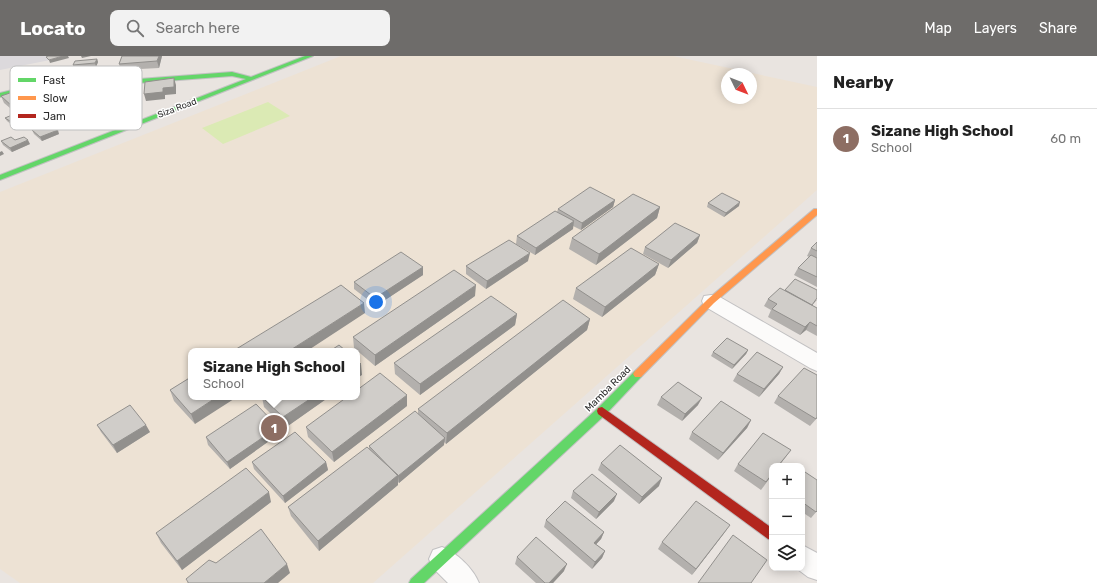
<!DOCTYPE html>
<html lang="en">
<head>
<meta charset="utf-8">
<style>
	body { margin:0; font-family:Rubik,sans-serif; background:#f2f2f2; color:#222 }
	.controls { position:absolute; right:12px; bottom:12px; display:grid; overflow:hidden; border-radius:8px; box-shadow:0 2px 10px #0003 }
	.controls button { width:36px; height:36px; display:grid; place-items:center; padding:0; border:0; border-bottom:1px solid #e0e0e0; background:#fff; color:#222; font:20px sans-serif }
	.compass { position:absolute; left:721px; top:12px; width:36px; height:36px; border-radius:50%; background:#fff; box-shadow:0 2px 10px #0003; rotate:133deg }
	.you { position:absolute; left:376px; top:246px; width:14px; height:14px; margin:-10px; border:3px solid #fff; border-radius:50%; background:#1a73e8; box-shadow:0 0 0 6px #1a73e833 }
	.badge { display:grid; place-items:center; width:26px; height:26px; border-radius:50%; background:#6e6c6a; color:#fff; font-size:13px; font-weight:700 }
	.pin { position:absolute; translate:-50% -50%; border:2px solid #fff; box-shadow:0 1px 4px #0006 }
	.popup { position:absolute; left:188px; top:292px; width:172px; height:52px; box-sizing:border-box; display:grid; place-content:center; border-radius:8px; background:#fff; filter:drop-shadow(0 1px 3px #0005); font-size:13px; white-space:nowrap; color:#767676 }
	.popup b { font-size:15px; color:#222 }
	.popup::after { content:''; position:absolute; left:50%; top:100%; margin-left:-8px; border:8px solid transparent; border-top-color:#fff }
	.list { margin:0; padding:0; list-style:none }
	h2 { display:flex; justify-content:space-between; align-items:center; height:52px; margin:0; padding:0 16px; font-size:17px }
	h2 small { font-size:13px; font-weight:400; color:#767676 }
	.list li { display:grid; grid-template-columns:26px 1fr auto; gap:12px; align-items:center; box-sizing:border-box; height:60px; padding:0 16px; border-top:1px solid #e0e0e0 }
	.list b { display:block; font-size:15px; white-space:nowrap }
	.list p { margin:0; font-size:13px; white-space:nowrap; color:#767676 }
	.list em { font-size:13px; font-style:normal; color:#767676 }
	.icon { flex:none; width:22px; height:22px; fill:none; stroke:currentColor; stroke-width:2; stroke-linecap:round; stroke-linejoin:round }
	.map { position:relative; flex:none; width:817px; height:527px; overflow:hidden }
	header { display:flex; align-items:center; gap:24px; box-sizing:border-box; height:56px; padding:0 20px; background:#6e6c6a; color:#fff }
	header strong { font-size:19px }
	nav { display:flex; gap:22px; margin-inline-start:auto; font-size:14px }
	.search { width:280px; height:36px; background:#f2f2f2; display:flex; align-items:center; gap:10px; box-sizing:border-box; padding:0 14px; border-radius:8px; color:#767676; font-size:15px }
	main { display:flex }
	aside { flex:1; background:#fff }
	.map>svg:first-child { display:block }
	.industrial { fill:#dcd9dc }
	.education { fill:#ede2d4; fill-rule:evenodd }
	.pitch { fill:#dbeab4 }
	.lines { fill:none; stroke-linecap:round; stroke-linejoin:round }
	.street-casing { stroke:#c2c1c2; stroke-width:2 }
	.fast-casing { stroke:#c2c1c2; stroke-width:2 }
	.slow-casing { stroke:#c2c1c2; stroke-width:2 }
	.jam-casing { stroke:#c2c1c2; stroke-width:2 }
	.street { fill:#fcfbfa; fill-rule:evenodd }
	.fast { fill:#63d668; fill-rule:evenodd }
	.slow { fill:#ff974d; fill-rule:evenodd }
	.jam { fill:#b3261e; fill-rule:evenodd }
	.wall { fill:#b3b0ad }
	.shaded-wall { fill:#92908d }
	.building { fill:#d0cdc9; stroke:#92908d }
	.labels { text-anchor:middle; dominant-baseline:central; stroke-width:3; stroke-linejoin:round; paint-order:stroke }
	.far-street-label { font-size:9px; fill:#2b2b2b; stroke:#fff }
	.street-label { font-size:10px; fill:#2b2b2b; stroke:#fff }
	.key { fill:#fff; stroke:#bfbfbf; stroke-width:1 }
	.key-label { font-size:11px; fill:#2b2b2b }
</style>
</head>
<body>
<header>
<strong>Locato</strong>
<div class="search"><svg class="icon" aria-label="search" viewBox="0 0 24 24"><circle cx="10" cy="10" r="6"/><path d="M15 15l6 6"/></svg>Search here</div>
<nav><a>Map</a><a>Layers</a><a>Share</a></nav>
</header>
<main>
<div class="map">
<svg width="817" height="527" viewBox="0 0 817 527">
	<rect width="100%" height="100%" fill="#e9e4e0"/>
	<path class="industrial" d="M0,0h70l-70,14z"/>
	<path class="education" d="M341,0h332l144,31v103l-444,393h-353l-20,-14v-377zM727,18h24v24h-24zM191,295h166v46h-166z"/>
	<path class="pitch" d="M268,46l22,14 -67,28 -21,-16z"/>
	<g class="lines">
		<g class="street-casing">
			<path id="street" d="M711,239l7,1 99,57v18l-7,-3 -106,-62 -2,-5 2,-5z
				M802,489l15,8v27l-9,-3 -12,-9h6z
				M442,491c15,6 31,21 37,36h-31l-15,-15 -4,-9 4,-9z"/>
		</g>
		<g class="fast-casing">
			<path id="fast" d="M305,0h8l-313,124v-5l246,-96 -14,-3 -212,16 -20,5v-4l20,-5 212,-16 19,5z
				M638,314l3,1 2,3 -2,3 -35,37 -182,169h-15l2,-4 187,-171 37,-37z"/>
		</g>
		<g class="slow-casing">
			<path id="slow" d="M814,153h3v6l-103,88 -73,74h-6l-2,-3 2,-3 73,-72z"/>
		</g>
		<g class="jam-casing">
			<path id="jam" d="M602,351l170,121v12l-4,-1 -170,-125 -1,-3 1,-3z"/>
		</g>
		<use href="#street" class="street"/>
		<use href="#fast" class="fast"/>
		<use href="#slow" class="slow"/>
		<use href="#jam" class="jam"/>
	</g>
	<path class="wall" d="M122,0h40l-3,12 -38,2 -2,-6z
		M97,3l1,3 -2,5 -22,1 -1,-3z
		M67,33l1,4 -5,12 -19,2 -2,-4 13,-11z
		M1,40l33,11 -14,5 6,7 -14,6 -5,-4 -2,-3 11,-5 -12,-10z
		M112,53l1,4 -16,6 -8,-6 -1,-3z
		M65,58l21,8 -18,8 -8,-7 -1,-3 7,-3z
		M32,74l27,4 -17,7 -8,-7z
		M15,84l15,4 -18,8 -9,-7 -2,-4z
		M615,144l-2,7 -32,23 -8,-4v3l-38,26 -19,-11 1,-8 40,-24 1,-3z
		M708,147l31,3 -15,11 -17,-10z
		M660,151l-3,11 -61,47 -27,-16 3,-11z
		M700,179l-3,8 -29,25 -25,-14 2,-7z
		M817,186v45l-23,-12 4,-7 11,-11 -2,-1 4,-8z
		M528,205l-42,28 -20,-15v-8z
		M659,208l-4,11 -53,42 -29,-18 3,-11z
		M423,211v8l-47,31 -22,-17v-7z
		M785,234l32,10 -5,5 5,3v28l-11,-6 -6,5 -32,-18 3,-7 -7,-4 4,-7z
		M475,240l-100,70 -21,-18 -1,-11z
		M517,258l-2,11 -95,70 -25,-21 -1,-11z
		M590,263l-3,11 -141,114 -2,-2v3l-45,38 -1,-1v3l-79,66 -28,-35 -3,-9 81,-58v-3l49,-32v-5z
		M748,294l-2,4 -14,15 -21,-13 2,-4z
		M783,311l-4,7 -20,23 -26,-16 4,-7z
		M817,319v43l-7,8 -36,-23 4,-7z
		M191,321l4,47 -21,-23 -4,-11z
		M262,341h67l-44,31 -21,-21z
		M661,341l37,8 -16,16 -25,-16z
		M407,350l-73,56 -26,-25 -2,-10z
		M751,364l-4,8 -29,32 -29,-21 3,-7z
		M97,369l53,7 -33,21 -16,-21z
		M279,378l-49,35 -22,-24 -2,-8z
		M791,394l-12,16h-7v9l-11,15 -27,-19 4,-7z
		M252,406h74l2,8 -43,33 -31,-34z
		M601,407l58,23 -20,18 -41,-34z
		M802,414l15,41 -6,7 -9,-6z
		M573,435l41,10 -18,18 -25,-21z
		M271,446l-89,68 -21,-27 -5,-10z
		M546,464l58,12 -3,7 -5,5 9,7 -3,7 -10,11 -48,-42z
		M725,476l-33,43 -34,-26 4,-7z
		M517,501l47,14 -11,12h-17l-21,-19z"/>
	<path class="shaded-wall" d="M63,0h5l1,2 -19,5 -1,-3z
		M81,0h10l-9,2z
		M159,0h3l-3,12 -2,-7z
		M97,3l1,3 -2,5 -1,-4z
		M174,22l2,7v9l-11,1v4l-19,2 -2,-7 19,-6z
		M67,33l1,4 -5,12 -1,-3z
		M132,42l1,4 -16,4 -2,-4z
		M31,44l3,7 -18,7 -3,-7z
		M112,53l1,4 -16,6 -1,-3z
		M24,60l2,3 -14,6 -2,-4z
		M85,63l1,3 -18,8 -2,-4z
		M58,74l1,4 -17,7 -2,-4z
		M28,84l2,4 -18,8 -2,-4z
		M2,95l2,3 -4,2v-4z
		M615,144l-2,7 -32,23 1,-7z
		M740,146l-1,4 -15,11 2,-4z
		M660,151l-3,11 -61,47 3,-11z
		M574,165l-1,8 -38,26 1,-7z
		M700,179l-3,8 -29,25 3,-8z
		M530,197l-2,8 -42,28 1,-8z
		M659,208l-4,11 -53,42 3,-10z
		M423,211v8l-47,31 -1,-8z
		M476,229l-1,11 -100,70v-11z
		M364,247l1,10 -58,38h-18z
		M517,258l-2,11 -95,70v-11z
		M590,263l-3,11 -141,114 1,-11z
		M810,266l-4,8 -6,5 5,-8z
		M748,294l-2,4 -14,15 2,-4z
		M361,308l1,11 -5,3v-12z
		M783,311l-4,7 -20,23 5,-8z
		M407,339v11l-73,56 -2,-10z
		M217,341h20l-42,27 -4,-10z
		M313,341h16l-44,31 -2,-11z
		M702,342l-4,7 -16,16 3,-7z
		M751,364l-4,8 -29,32 5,-7z
		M146,369l4,7 -33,21 -4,-8z
		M278,371l1,7 -49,35 -3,-7z
		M445,382l-1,7 -45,38 -1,-7z
		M326,406l2,8 -43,33 -2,-7z
		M398,419v10l-79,66 -1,-10z
		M662,422l-3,8 -20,18 3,-7z
		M269,436l2,10 -89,68 -5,-9z
		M617,438l-3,7 -18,18 3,-7z
		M730,469l-5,7 -33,43 4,-6z
		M604,476l-3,7 -10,11 3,-7z
		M605,495l-3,7 -10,11 3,-7z
		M287,508l3,9 -12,10h-14z
		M567,508l-3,7 -11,12h-4z"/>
	<path class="building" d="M48,0h15l-14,4 -3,-3z
		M122,0h37l-2,5 -38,3z
		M97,3l-2,4 -22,2 2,-4z
		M174,22v9l-11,1v4l-19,2 1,-12z
		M67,33l-5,13 -20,1 5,-10 8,-1 1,-2z
		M19,34l12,10 -18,7 -12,-11z
		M128,35l4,7 -17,4 -3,-7z
		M104,47l8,6 -16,7 -8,-6z
		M73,54l12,9 -19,7 -7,-6 9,-4 -3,-2z
		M19,56l5,4 -14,5 -5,-3z
		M49,67l9,7 -18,7 -8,-7z
		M11,81l4,3 9,-3 4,3 -18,8 -9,-7z
		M590,131l25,13 -33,23 -24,-14z
		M722,137l18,9 -14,11 -18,-10z
		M633,138l27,13 -61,47 -27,-16z
		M555,155l19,10 -38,27 -19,-12z
		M675,167l25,12 -29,25 -26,-13z
		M509,184l21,13 -43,28 -21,-15z
		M817,186v9l-6,-3z
		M631,192l28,16 -54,43 -29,-19z
		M401,196l22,15 -48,31 -21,-16z
		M811,199l6,3v19l-19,-9z
		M454,214l22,15 -101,70 -22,-18z
		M795,223l22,11v8l-5,7 -27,-15z
		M341,229l23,18 -75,48h-56z
		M780,232l37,20v18l-7,-4 -5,5 -33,-18 5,-5 -9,-5z
		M491,240l26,18 -97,70 -26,-21z
		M563,244l27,19 -143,114 -29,-24z
		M727,282l21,12 -14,15 -21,-13z
		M339,289l7,6h-16z
		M757,296l26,15 -19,22 -27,-15z
		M357,305l4,3 -4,2z
		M804,312l13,7v42l-1,2 -38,-23z
		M380,317l27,22 -75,57 -26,-25 41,-30h10v-7z
		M191,321v20h26l-26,17 -21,-24z
		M678,326l24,16 -17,16 -24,-17z
		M262,341h51l-30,20z
		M721,345l30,19 -28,33 -31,-21z
		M256,348l22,23 -51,35 -21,-25z
		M130,349l16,20 -33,20 -16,-20z
		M415,355l30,27 -47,38 -29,-30z
		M295,376l31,30 -43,34 -31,-34z
		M763,377l28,17 -13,16h-6v8l-6,8 -28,-18z
		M620,389l42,33 -20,19 -41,-34z
		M367,391l31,28 -80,66 -30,-34z
		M246,412l23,24 -92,69 -21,-28z
		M802,414l15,10v31l-1,1 -14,-10z
		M592,418l25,20 -18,18 -26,-21z
		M565,445l39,31 -10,11 11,8 -10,11 -49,-42z
		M696,445l34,24 -34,44 -34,-27z
		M261,473l26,35 -23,19h-76v-1l-2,-3 23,-19 7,3z
		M733,479l34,25 -16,23h-53z
		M536,481l31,27 -18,19h-4l-28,-26z"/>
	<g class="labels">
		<g class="far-street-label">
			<text transform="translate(177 52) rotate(-21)">Siza Road</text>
		</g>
		<g class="street-label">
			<text transform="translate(608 333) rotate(-45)">Mamba Road</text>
		</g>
	</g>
	<rect x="10" y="10" width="132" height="64" rx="6" class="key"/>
	<rect x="18" y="22" width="18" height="4" fill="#63d668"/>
	<rect x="18" y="40" width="18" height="4" fill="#ff974d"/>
	<rect x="18" y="58" width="18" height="4" fill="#b3261e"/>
	<g class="key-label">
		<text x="43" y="28">Fast</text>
		<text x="43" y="46">Slow</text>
		<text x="43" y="64">Jam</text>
	</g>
</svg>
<div class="controls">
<button>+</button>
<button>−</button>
<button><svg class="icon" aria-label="layers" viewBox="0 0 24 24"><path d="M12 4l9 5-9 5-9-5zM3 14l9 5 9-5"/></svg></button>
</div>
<svg class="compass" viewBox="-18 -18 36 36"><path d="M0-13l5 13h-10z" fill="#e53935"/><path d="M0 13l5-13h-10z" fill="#767676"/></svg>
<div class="you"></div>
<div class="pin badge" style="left:274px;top:372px;background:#8d6e63">1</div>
<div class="popup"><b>Sizane High School</b>School</div>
</div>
<aside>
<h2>Nearby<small></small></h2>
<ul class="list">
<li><span class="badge" style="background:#8d6e63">1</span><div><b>Sizane High School</b><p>School</p></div><em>60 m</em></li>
</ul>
</aside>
</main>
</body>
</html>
